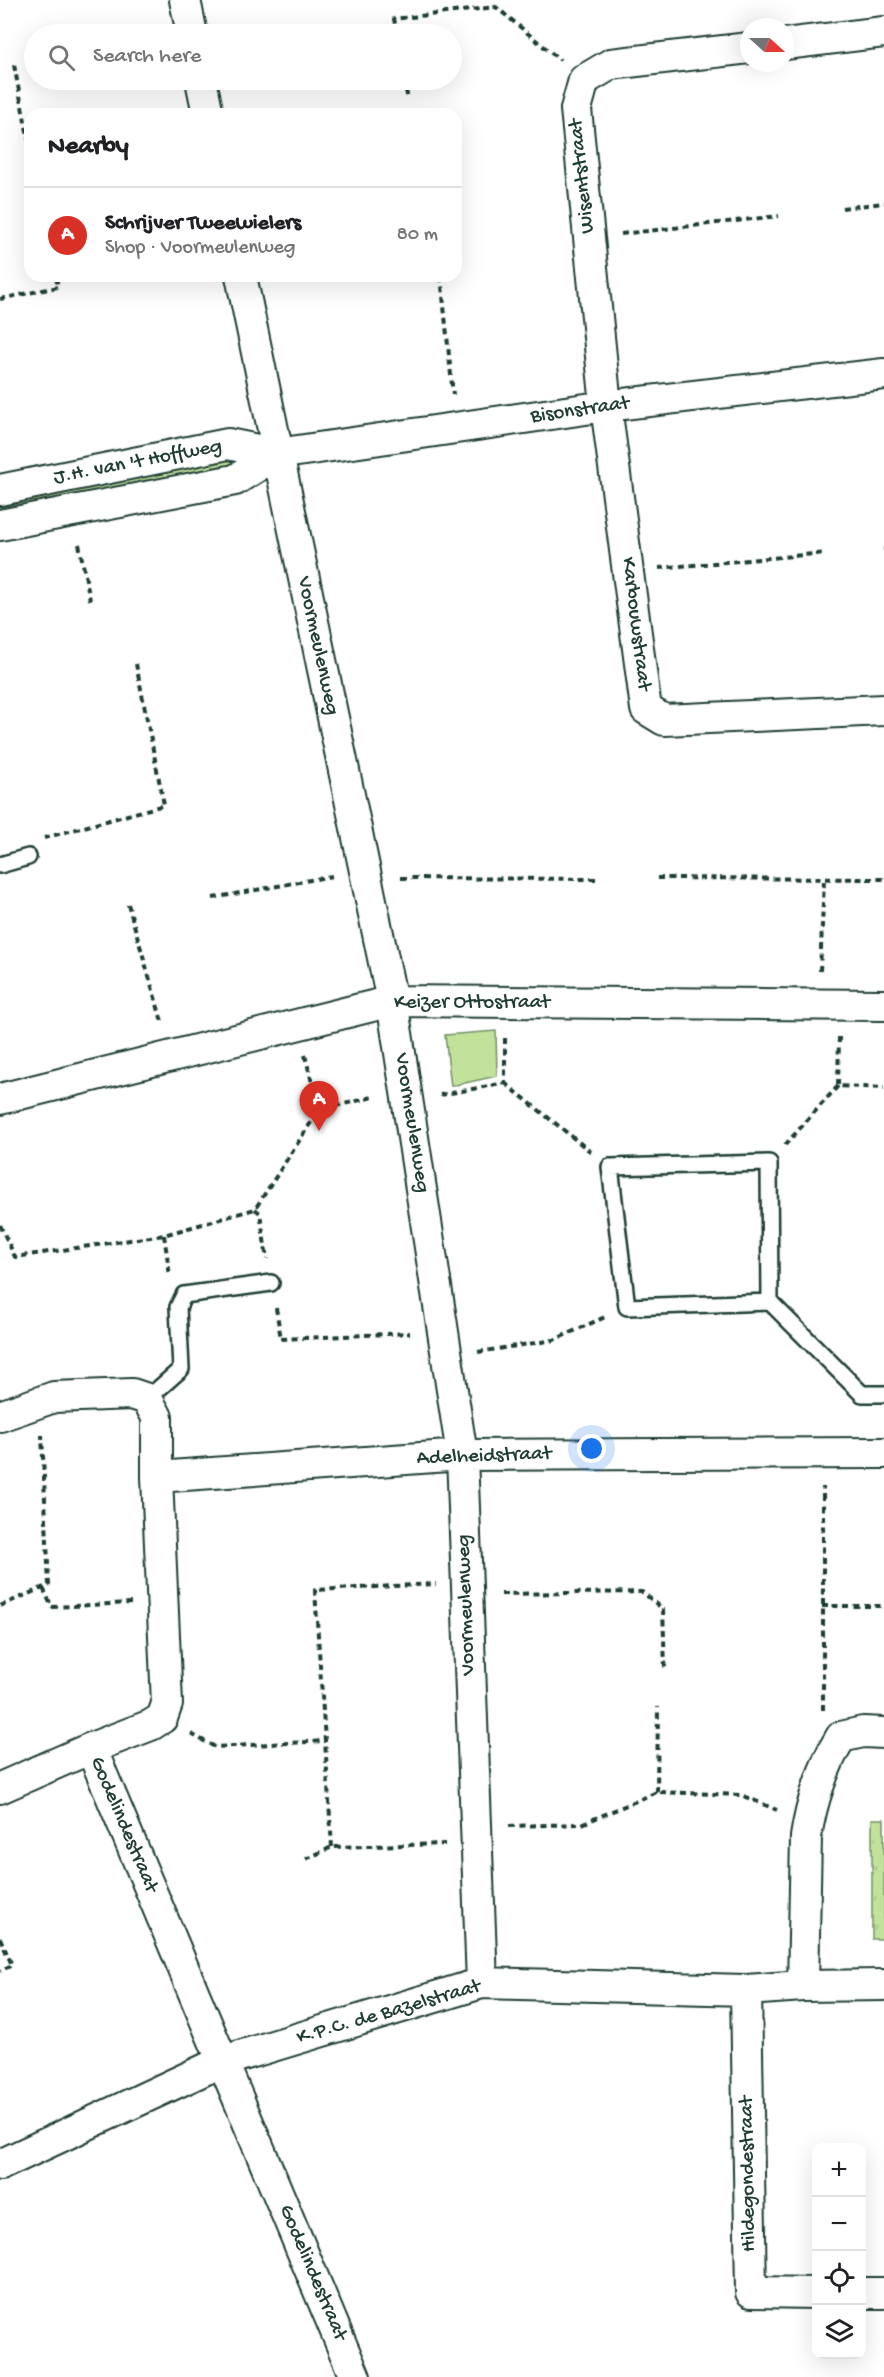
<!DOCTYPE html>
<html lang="en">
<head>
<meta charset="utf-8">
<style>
	body { margin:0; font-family:"Gochi Hand",sans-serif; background:#f2f2f2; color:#202124 }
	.controls { position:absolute; right:18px; bottom:18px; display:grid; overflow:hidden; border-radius:12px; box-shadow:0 6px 24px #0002 }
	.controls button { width:54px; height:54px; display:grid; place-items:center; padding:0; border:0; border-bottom:2px solid #e0e0e0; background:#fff; color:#202124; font:30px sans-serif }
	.compass { position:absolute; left:740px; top:18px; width:54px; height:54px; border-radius:50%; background:#fff; box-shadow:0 6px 24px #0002; rotate:111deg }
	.you { position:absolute; left:592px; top:1449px; width:21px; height:21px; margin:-15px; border:4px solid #fff; border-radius:50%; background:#1a73e8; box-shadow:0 0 0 9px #1a73e833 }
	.badge { display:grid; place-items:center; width:39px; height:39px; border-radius:50%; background:#d93025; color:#fff; font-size:20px; font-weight:700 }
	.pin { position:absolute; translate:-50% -50px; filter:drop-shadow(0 2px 3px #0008) }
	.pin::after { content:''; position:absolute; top:32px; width:21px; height:18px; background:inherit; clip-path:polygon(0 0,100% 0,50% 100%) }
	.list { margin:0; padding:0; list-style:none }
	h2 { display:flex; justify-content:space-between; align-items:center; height:78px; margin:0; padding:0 24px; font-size:26px }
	h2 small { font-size:20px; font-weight:400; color:#757577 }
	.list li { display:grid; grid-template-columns:39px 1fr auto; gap:18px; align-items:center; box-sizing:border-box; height:96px; padding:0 24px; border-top:2px solid #e0e0e0 }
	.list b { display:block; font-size:22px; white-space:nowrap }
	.list p { margin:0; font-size:20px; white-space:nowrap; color:#757577 }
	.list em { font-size:20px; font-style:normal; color:#757577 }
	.icon { flex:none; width:33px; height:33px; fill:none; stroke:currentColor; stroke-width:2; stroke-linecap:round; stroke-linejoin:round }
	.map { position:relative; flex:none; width:884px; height:2377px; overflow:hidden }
	.search { position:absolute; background:#fff; box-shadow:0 6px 24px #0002; left:24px; top:24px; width:438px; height:66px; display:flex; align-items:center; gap:15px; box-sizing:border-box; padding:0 21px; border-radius:33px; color:#757577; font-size:22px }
	.panel { position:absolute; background:#fff; box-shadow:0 6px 24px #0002; left:24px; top:108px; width:438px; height:174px; border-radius:18px }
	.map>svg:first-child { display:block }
	.forest { fill:url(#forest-crowns); stroke:#709068; stroke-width:1.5 }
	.park { fill:url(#park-tufts); stroke:#709068; stroke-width:1.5 }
	.garden { fill:#c2e29b; stroke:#709068; stroke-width:1.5 }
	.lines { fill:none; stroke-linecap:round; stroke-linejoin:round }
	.service-casing { stroke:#1f3d34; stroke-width:20 }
	.minor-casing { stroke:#1f3d34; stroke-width:34 }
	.path { stroke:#1f3d34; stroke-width:4; stroke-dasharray:6 4.5; stroke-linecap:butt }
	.service { stroke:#fff; stroke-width:15 }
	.minor { stroke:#fff; stroke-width:30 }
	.labels { text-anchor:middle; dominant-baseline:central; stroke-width:6; stroke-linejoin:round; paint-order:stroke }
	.street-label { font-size:21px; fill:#1f3d34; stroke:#fff }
</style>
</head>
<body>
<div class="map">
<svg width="884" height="2377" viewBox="0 0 884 2377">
	<defs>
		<pattern id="forest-crowns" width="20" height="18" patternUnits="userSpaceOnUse" patternTransform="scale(1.5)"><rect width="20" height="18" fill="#c2e29b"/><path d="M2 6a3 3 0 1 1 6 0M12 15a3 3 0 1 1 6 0" fill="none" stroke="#a6c386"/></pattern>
		<pattern id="park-tufts" width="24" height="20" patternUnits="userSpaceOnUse" patternTransform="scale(1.5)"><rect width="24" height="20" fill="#c2e29b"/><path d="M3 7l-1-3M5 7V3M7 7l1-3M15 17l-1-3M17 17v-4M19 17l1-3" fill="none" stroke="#a6c386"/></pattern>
	</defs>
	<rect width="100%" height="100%" fill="#fff"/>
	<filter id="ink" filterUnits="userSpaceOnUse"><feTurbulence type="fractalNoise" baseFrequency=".0167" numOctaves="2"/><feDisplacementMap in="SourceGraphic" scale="12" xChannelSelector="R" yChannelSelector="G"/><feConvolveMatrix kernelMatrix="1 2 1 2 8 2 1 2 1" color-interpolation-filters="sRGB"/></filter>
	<g filter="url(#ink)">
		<path class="forest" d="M229,453l9,7 -1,5 -237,50v-17z"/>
		<path class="park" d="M872,1819h12v120h-12z"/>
		<path class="garden" d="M496,1031l1,45 -46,10 -6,-51z"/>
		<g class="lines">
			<g class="service-casing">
				<path id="service" d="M0,865l28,-8
					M769,1163l1,139 -143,5 -17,-140z
					M770,1302l92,92h22
					M147,1399l34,-30 -3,-62 6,-12 87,-12"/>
			</g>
			<g class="minor-casing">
				<path id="minor" d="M185,0l7,34
					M785,44l99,-12
					M749,48l-138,16 -27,16 -8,29 30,297 40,303 18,11 220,-10
					M201,80l7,34
					M241,276l151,725 70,454 20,528
					M0,490l228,-46 49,10 329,-48 278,-32
					M0,525l235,-45 42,-26
					M0,1099l392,-98 492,4
					M0,1416l54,-19 78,-3 15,5 10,18v60l10,227 -5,14 -11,7 -60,23 -91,40
					M157,1477l305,-22 422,-2
					M91,1748l264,629
					M803,1986l3,-149c5,-33 17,-71 35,-100l22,-5 21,1
					M746,1990l5,302 65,1
					M0,2165l223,-104 259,-78 264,7 57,-4 81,-1
					M862,2293h22"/>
			</g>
			<path class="path" d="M397,34l-3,-15 102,-12 64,53
				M14,65l16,82
				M404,80l4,20
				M842,208l42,-5
				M621,234l158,-18
				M441,276l12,119
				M0,299l58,-12 -2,-11
				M79,544l11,56
				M883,549h1
				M659,568l167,-15
				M44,838l120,-33 -28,-141
				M401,878l196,1
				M657,878l227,1
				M213,898l119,-22
				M128,904l35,121
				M820,971l4,-91
				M839,1037l-1,49 46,2
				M305,1055l14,55 54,-13
				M505,1083l86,69
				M440,1095l65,-12v-47
				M785,1145l53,-59
				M255,1209l5,4 7,46
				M0,1225l15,32 149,-22 91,-26 64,-99
				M164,1235l6,41
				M276,1308l5,31 129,-6
				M478,1352l76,-12 51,-23
				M43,1588l9,19 79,-4
				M501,1594l141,-2 21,17 2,59
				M0,1606l49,-21 -7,-150
				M822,1606h62
				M823,1710v-223
				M191,1734l24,13 110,-6
				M657,1792l1,-85
				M509,1826l73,-2 75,-32 84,3 36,15
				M332,1847l-17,-257 121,-6
				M306,1859l26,-12 113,-3
				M0,1938l12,27 -12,6"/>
			<use href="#service" class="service"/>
			<use href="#minor" class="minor"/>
		</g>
	</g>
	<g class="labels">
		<g class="street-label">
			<text transform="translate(583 176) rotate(-96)">Wisentstraat</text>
			<text transform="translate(580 411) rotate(-8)">Bisonstraat</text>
			<text transform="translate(138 463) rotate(-11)">J.H. van 't Hoffweg</text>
			<text transform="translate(635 624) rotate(83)">Karbouwstraat</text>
			<text transform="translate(317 646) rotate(78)">Voormeulenweg</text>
			<text x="472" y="1003">Keizer Ottostraat</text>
			<text transform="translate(411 1123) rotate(81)">Voormeulenweg</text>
			<text transform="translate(484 1457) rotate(-2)">Adelheidstraat</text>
			<text transform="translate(467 1605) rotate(-92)">Voormeulenweg</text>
			<text transform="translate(123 1825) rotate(67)">Godelindestraat</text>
			<text transform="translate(389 2013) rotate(-16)">K.P.C. de Bazelstraat</text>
			<text transform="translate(749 2174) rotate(-91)">Hildegondestraat</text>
			<text transform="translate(312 2273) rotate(67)">Godelindestraat</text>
		</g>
	</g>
</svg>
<div class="controls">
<button>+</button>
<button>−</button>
<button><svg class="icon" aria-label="locate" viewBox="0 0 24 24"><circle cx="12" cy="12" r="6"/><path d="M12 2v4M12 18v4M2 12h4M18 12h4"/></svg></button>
<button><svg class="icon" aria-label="layers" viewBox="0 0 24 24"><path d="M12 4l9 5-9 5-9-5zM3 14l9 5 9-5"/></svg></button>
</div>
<svg class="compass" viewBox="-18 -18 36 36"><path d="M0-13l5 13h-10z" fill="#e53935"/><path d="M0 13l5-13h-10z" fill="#757577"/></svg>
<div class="you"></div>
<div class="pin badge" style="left:319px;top:1131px">A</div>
<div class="search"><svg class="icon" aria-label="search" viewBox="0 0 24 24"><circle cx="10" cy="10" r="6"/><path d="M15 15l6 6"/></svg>Search here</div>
<section class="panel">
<h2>Nearby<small></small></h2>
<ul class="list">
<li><span class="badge">A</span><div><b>Schrijver Tweewielers</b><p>Shop · Voormeulenweg</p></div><em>80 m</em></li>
</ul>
</section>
</div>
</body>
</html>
